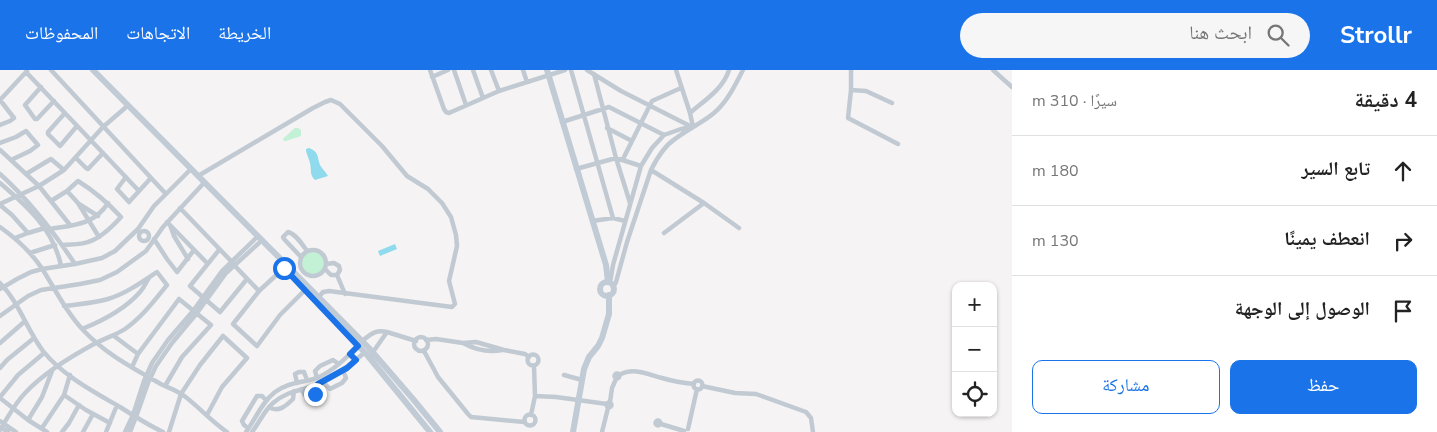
<!DOCTYPE html>
<html lang="ar">
<head>
<meta charset="utf-8">
<style>
	body { margin:0; font-family:"Nunito Sans","Noto Naskh Arabic",sans-serif; background:#f6f6f6; color:#222; direction:rtl }
	.controls { position:absolute; right:15px; bottom:15px; display:grid; overflow:hidden; border-radius:10px; box-shadow:0 1px 4px #0004 }
	.controls button { width:45px; height:45px; display:grid; place-items:center; padding:0; border:0; border-bottom:1px solid #e0e0e0; background:#fff; color:#222; font:25px sans-serif }
	.stop { position:absolute; width:15px; height:15px; margin:-11px; border:4px solid #1a73e8; border-radius:50%; background:#fff }
	.stop.end { background:#1a73e8; border-color:#fff; box-shadow:0 1px 5px #0008 }
	.list { margin:0; padding:0; list-style:none }
	h2 { display:flex; justify-content:space-between; align-items:center; height:65px; margin:0; padding:0 20px; font-size:21px }
	h2 small { font-size:16px; font-weight:400; color:#767676 }
	.list li { display:grid; grid-template-columns:32px 1fr auto; gap:15px; align-items:center; box-sizing:border-box; height:70px; padding:0 20px; border-top:1px solid #e0e0e0 }
	.list b { display:block; font-size:19px; white-space:nowrap }
	.list em { font-size:16px; font-style:normal; color:#767676 }
	.actions { display:flex; gap:10px; padding:15px 20px }
	.actions a { flex:1; padding:11px 0; border:1px solid #1a73e8; border-radius:10px; text-align:center; font-size:18px; color:#1a73e8 }
	.actions .main { background:#1a73e8; color:#fff }
	.icon { flex:none; width:28px; height:28px; fill:none; stroke:currentColor; stroke-width:2; stroke-linecap:round; stroke-linejoin:round }
	.map { position:relative; flex:none; width:1012px; height:362px; overflow:hidden; direction:ltr }
	header { display:flex; align-items:center; gap:30px; box-sizing:border-box; height:70px; padding:0 25px; background:#1a73e8; color:#fff }
	header strong { font-size:24px }
	nav { display:flex; gap:28px; margin-inline-start:auto; font-size:18px }
	.search { width:350px; height:45px; background:#f6f6f6; display:flex; align-items:center; gap:12px; box-sizing:border-box; padding:0 18px; border-radius:28px; color:#767676; font-size:19px }
	main { display:flex }
	aside { flex:1; background:#fff }
	.map>svg:first-child { display:block }
	.green { fill:#c3f1d5 }
	.water { fill:#90daee }
	.lines { fill:none; stroke-linecap:round; stroke-linejoin:round }
	.street { stroke:#c1cad2; stroke-width:4.5 }
	.secondary { stroke:#c1cbd6; stroke-width:6 }
	.route { stroke:#1a73e8; stroke-width:6 }
</style>
</head>
<body>
<header>
<strong>Strollr</strong>
<div class="search"><svg class="icon" aria-label="search" viewBox="0 0 24 24"><circle cx="10" cy="10" r="6"/><path d="M15 15l6 6"/></svg>ابحث هنا</div>
<nav><a>الخريطة</a><a>الاتجاهات</a><a>المحفوظات</a></nav>
</header>
<main>
<aside>
<h2>4 دقيقة<small>سيرًا · 310 m</small></h2>
<ul class="list">
<li><svg class="icon" aria-label="ahead" viewBox="0 0 24 24"><path d="M12 20V5M6 11l6-6 6 6"/></svg><div><b>تابع السير</b></div><em>180 m</em></li>
<li><svg class="icon" aria-label="right" viewBox="0 0 24 24"><path d="M7 20v-9h11M14 6l5 5-5 5"/></svg><div><b>انعطف يمينًا</b></div><em>130 m</em></li>
<li><svg class="icon" aria-label="arrive" viewBox="0 0 24 24"><path d="M6 21V4h12l-3 4 3 4H6"/></svg><div><b>الوصول إلى الوجهة</b></div></li>
</ul>
<div class="actions"><a class="main">حفظ</a><a>مشاركة</a></div>
</aside>
<div class="map">
<svg width="1012" height="362" viewBox="0 0 1012 362">
	<rect width="100%" height="100%" fill="#f5f3f3"/>
	<path class="green" d="M295,58h3l3,2v6l-15,5h-2l-1,-2c4,-4 8,-8 12,-11z
		M301 193a12 12 0 1 1 24 0a12 12 0 1 1-24 0Z"/>
	<path class="water" d="M309,78c10,4 8,8 11,17 2,4 6,7 8,11l-13,4c-6,-6 -3,-9 -5,-17 -1,-4 -3,-8 -4,-12v-2z
		M395,174l2,5 -17,7 -2,-5z"/>
	<g class="lines">
		<path class="street" d="M51,0l115,124
			M430,0l14,39 2,3 3,1 50,-22 66,-21
			M454,0l12,35
			M473,0l10,28
			M491,0l8,21
			M523,0l4,12
			M571,0l42,148
			M587,0l34,21 71,36
			M676,0l14,43 3,14
			M851,0v20l-3,28 50,26
			M993,0l19,17
			M26,2l113,119
			M594,4l22,84 14,45
			M432,7l16,-7
			M41,17l-16,18 10,14h2l17,-18
			M851,20l15,1 26,12
			M0,30l27,-29
			M65,43l-17,19v2l12,12 17,-20
			M690,43c15,-13 33,-24 39,-43
			M562,52l47,-15 55,28
			M0,55l10,-4 4,-3 -14,-18
			M607,58l25,13
			M0,73l16,-6 10,-6 12,14 -8,6 -19,9
			M0,80l39,36 31,39
			M76,88l10,10 2,1 15,-16
			M623,89l29,-58 29,-13
			M576,99l40,-11 25,8
			M651,100l53,33 35,25
			M0,104c30,27 53,57 75,90
			M26,104l25,-15 13,11
			M198,106l115,-68 12,-6 6,-2 9,4 42,42 25,30 21,13 14,14 9,14 5,18 1,11 -8,35 6,23 -3,3 -123,-16 -6,1 -5,6
			M126,107l-9,12 12,13 21,-23
			M0,113c27,23 54,47 61,83
			M67,121l11,12 21,34
			M51,131l16,-10 11,-10c16,10 30,22 43,36 -9,10 -20,21 -33,25 -8,3 -17,2 -25,3
			M0,134l39,-18 25,-16 39,-43 22,-19
			M79,134l19,12
			M0,135l12,10 16,18
			M180,138l51,53
			M592,151l21,-3 12,3
			M167,152l40,41
			M170,155l4,11 14,23
			M0,157c17,12 32,26 43,43 13,21 24,43 41,61 22,23 47,36 75,52 7,4 17,7 24,12 15,11 28,26 44,37
			M50,159c24,-4 44,-4 58,-26
			M139 166a5 5 0 1 1 10 0a5 5 0 1 1-10 0Z
			M664,163l40,-30
			M15,168l13,-5 17,-5
			M154,169l13,20 10,13 17,-22
			M300 193a13 13 0 1 1 26 0a13 13 0 1 1-26 0Z
			M219,180l-29,36 30,26 27,-33
			M30,183l25,-8
			M301,187l-17,-18 -1,-2 5,-5c8,2 14,12 19,19
			M326,194l8,-1 5,3 1,4 -3,5 8,19
			M234,195l25,26
			M284,198l-25,23 -26,33 24,22 23,-31 25,-25
			M325,199l6,6h6
			M0,213c19,19 27,47 43,68 19,24 51,41 77,56 14,9 28,18 43,25
			M610,213l3,-18 28,-99 11,-18 12,-13 17,-6 11,-2
			M613,217l3,-5 11,-40 24,-72c6,-12 13,-24 24,-31 13,-10 27,-16 39,-26 14,-12 21,-28 29,-43
			M0,219l17,-10 14,-7 11,-3 33,-5 27,-6 13,-7 23,-22 16,-23 37,-37
			M0,246l28,-20 13,-6 39,-6 20,-4 17,-8 29,-21 17,-24 39,-42
			M82,259c20,-8 44,-21 58,-37 4,-4 6,-10 9,-14
			M387,262l29,9
			M114,266l24,18
			M414 274a7 7 0 1 1 14 0a7 7 0 1 1-14 0Z
			M426,270l10,-1 27,4 13,-1 28,8 21,4 4,3
			M362,271c9,-7 14,-12 25,-9l-14,20
			M0,273l24,-21
			M463,273c13,7 25,10 39,7
			M424,281l14,26 30,37 3,3 53,5
			M527.5 290a5.5 5.5 0 1 1 11 0a5.5 5.5 0 1 1-11 0Z
			M132,297l6,-13 41,-55 32,26 -29,32 -17,29
			M0,298l7,-8 27,-22
			M614.5 306a2.5 2.5 0 1 1 5 0a2.5 2.5 0 1 1-5 0Z
			M564,305l18,5
			M619,305c15,-8 28,-1 43,3 10,3 21,5 32,6
			M317,308l-2,-7 5,-5 13,-6 6,4
			M693.5 315a4.5 4.5 0 1 1 9 0a4.5 4.5 0 1 1-9 0Z
			M323,312l7,7 12,-6 4,-5 -3,-8
			M297,313l-2,-9 4,-2h5l3,8
			M702,316l33,7 21,1 50,18 5,6 2,14
			M301,319l4,6 10,-1 3,-3v-7
			M64,325l22,15 24,13
			M535,326l21,1 51,7
			M0,327l18,-22 26,-22
			M0,328l28,22 19,12
			M610,332l2,-14 4,-9
			M606.5 335a2.5 2.5 0 1 1 5 0a2.5 2.5 0 1 1-5 0Z
			M269,337c9,6 17,-1 24,-8l1,-8
			M524.5 350a5.5 5.5 0 1 1 11 0a5.5 5.5 0 1 1-11 0Z
			M531,345l4,-19 -1,-30
			M28,350l14,-23 10,-26
			M655.5 353a2.5 2.5 0 1 1 5 0a2.5 2.5 0 1 1-5 0Z
			M0,351l16,11
			M661,354l23,7
			M0,357l8,5
			M42,358l22,-33 6,-20
			M248,358l-4,-3 -2,-4 15,-25h5l4,4
			M688,359l9,-40
			M0,360c8,-13 15,-27 26,-38 19,-20 44,-35 68,-48 11,-6 22,-9 31,-15 17,-12 30,-29 42,-44l-10,-13c-15,10 -32,22 -49,27 -14,4 -29,5 -44,7
			M62,362l7,-9 10,-18
			M83,362l10,-18
			M106,362l11,-27
			M125,362l8,-17 11,-34 8,-18 16,-23 25,-29 29,-40 33,-32
			M130,362l6,-15 12,-34 8,-17 16,-23 25,-30 29,-40 33,-30
			M169,362l12,-38 19,-29 23,-29 24,22 -25,29 -15,28
			M246,362c10,-14 16,-30 29,-40 13,-10 29,-9 44,-15 15,-7 27,-19 39,-31
			M252,362c7,-9 12,-21 21,-29 16,-14 33,-12 50,-21 15,-7 28,-18 41,-29
			M602,362l6,-24"/>
		<path class="secondary" d="M93,0l276,278 44,51 27,33
			M547,0l59,195 2,17
			M293,207l75,79 62,76
			M600 219a7 7 0 1 1 14 0a7 7 0 1 1-14 0Z
			M573,362l11,-63 5,-12 9,-11 4,-8 7,-24v-19"/>
	</g>
	<g class="lines">
		<path class="route" d="M284,198l74,78 -8,8 6,6 -9,8 -29,16v7l-3,3"/>
	</g>
</svg>
<div class="controls">
<button>+</button>
<button>−</button>
<button><svg class="icon" aria-label="locate" viewBox="0 0 24 24"><circle cx="12" cy="12" r="6"/><path d="M12 2v4M12 18v4M2 12h4M18 12h4"/></svg></button>
</div>
<div class="stop" style="left:284px;top:198px"></div>
<div class="stop end" style="left:315px;top:324px"></div>
</div>
</main>
</body>
</html>
